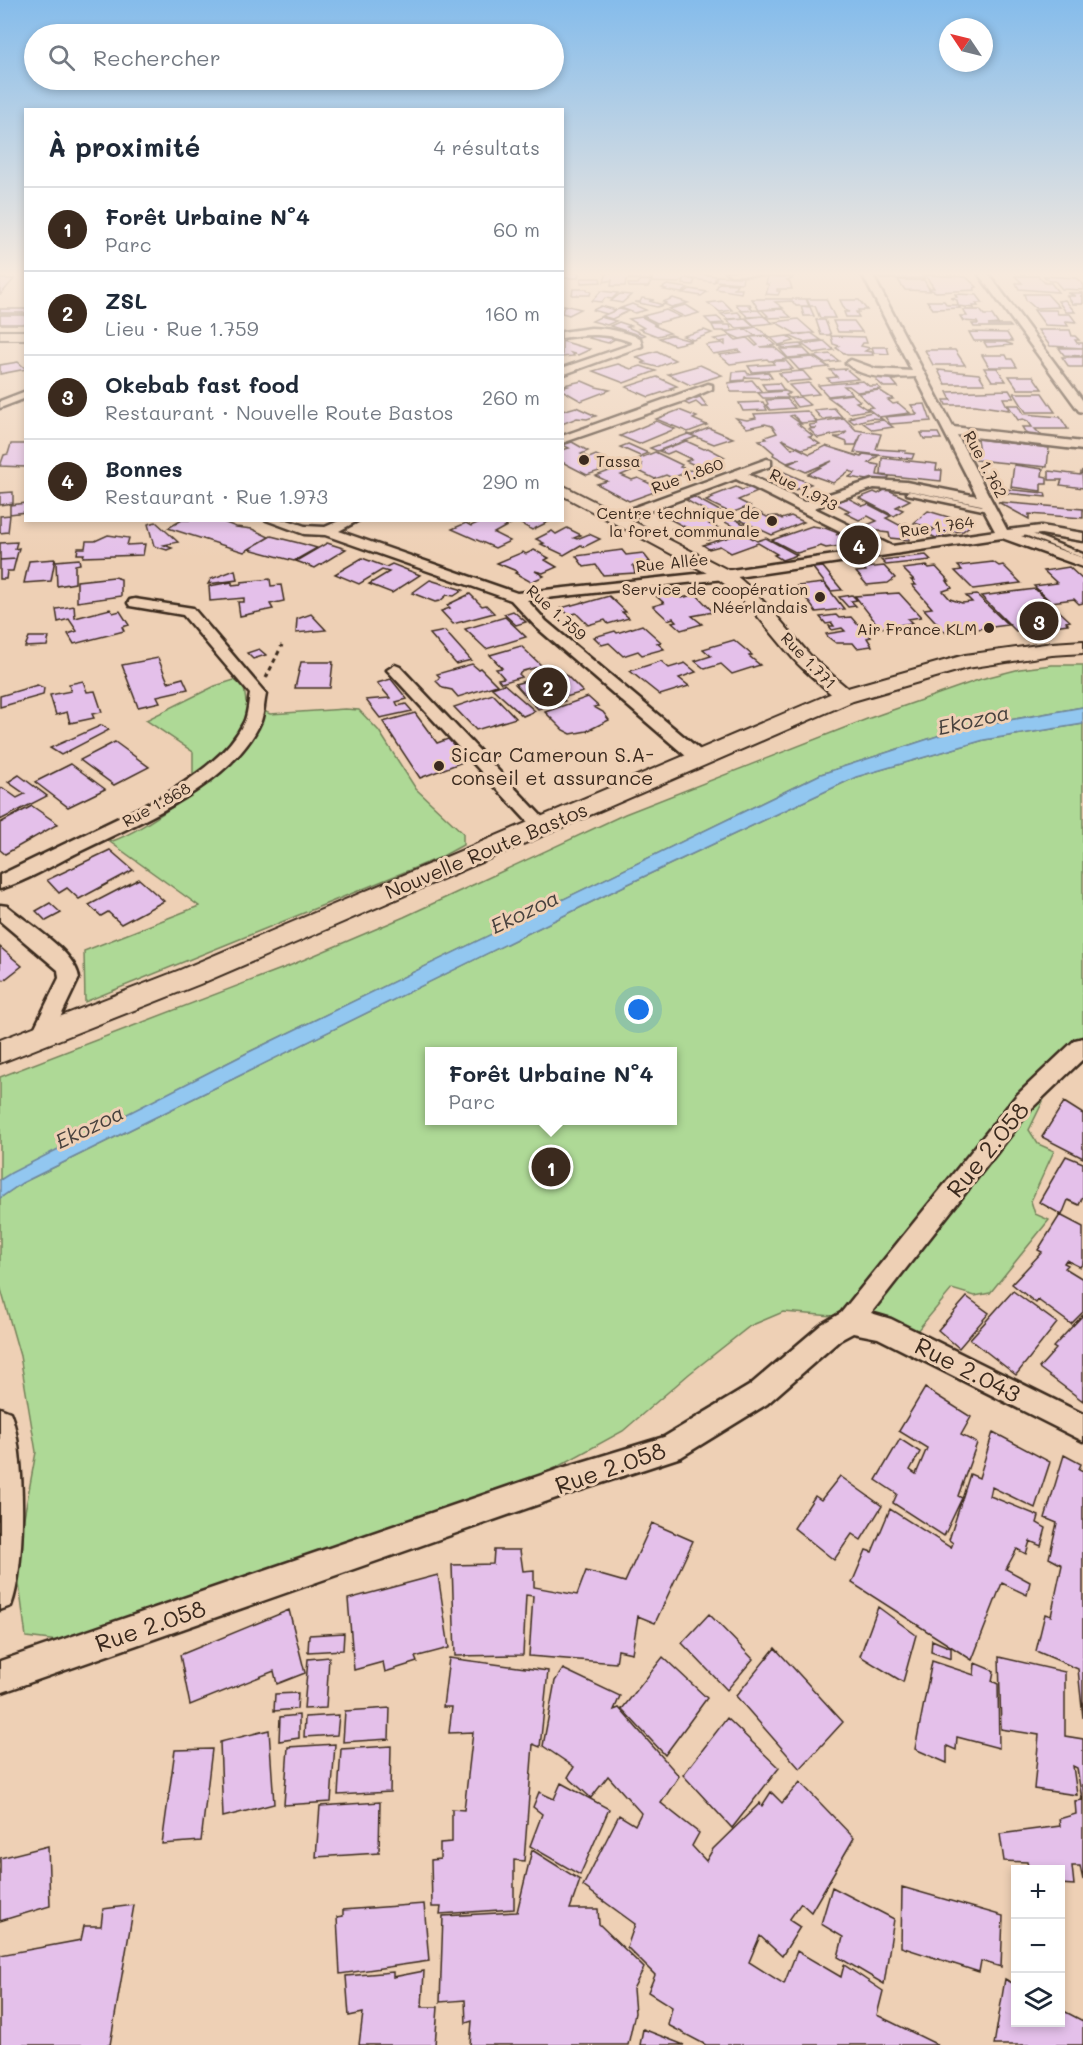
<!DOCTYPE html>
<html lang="fr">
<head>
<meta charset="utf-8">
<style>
	body { margin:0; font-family:Mali,sans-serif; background:#f2f2f3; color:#1f2937 }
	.controls { position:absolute; right:18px; bottom:18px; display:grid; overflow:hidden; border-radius:0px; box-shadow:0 3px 9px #0003 }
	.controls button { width:54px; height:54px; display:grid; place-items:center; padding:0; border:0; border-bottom:2px solid #e0e1e3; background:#fff; color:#1f2937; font:30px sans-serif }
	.compass { position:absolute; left:939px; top:18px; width:54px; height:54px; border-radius:50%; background:#fff; box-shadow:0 3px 9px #0003; rotate:305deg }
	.you { position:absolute; left:639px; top:1010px; width:21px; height:21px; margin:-15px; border:4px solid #fff; border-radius:50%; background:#1a73e8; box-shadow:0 0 0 9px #1a73e833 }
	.badge { display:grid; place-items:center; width:39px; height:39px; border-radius:50%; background:#3b2a1e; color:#fff; font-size:20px; font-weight:700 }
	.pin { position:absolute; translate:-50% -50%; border:3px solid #fff; box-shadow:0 2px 6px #0006 }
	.popup { position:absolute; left:425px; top:1047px; width:252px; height:78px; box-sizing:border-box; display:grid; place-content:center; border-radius:0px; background:#fff; filter:drop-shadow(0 2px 4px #0005); font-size:20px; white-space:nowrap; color:#747a83 }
	.popup b { font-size:22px; color:#1f2937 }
	.popup::after { content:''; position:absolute; left:50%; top:100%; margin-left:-12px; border:12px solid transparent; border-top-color:#fff }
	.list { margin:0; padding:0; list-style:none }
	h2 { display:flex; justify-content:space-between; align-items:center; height:78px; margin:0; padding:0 24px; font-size:26px }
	h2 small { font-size:20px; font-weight:400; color:#747a83 }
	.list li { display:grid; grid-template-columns:39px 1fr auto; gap:18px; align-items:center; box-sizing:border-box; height:84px; padding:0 24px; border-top:2px solid #e0e1e3 }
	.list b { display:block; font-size:22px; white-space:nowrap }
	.list p { margin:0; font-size:20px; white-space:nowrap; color:#747a83 }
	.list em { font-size:20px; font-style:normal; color:#747a83 }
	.icon { flex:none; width:33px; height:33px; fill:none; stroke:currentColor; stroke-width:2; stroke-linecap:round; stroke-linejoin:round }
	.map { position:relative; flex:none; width:1083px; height:2045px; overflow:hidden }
	.search { position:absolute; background:#fff; box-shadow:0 3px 9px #0003; left:24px; top:24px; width:540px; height:66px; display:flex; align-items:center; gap:15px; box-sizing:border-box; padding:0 21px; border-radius:33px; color:#747a83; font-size:22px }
	.panel { position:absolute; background:#fff; box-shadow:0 3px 9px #0003; left:24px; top:108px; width:540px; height:414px; border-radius:0px }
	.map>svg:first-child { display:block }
	.green { fill:#aed996; stroke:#74825a; stroke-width:1.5; fill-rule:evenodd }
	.water { fill:#92c7f0; stroke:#6f889c; stroke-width:1.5 }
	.building { fill:#e4c0ea; stroke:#3b2a1e; stroke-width:1.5 }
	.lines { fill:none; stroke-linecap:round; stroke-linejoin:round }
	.service-casing { stroke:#3b2a1e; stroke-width:5 }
	.minor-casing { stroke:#3b2a1e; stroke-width:5 }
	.tertiary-casing { stroke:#3b2a1e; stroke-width:4 }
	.secondary-casing { stroke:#3b2a1e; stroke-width:4 }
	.path { stroke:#3b2a1e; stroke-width:3; stroke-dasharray:4.5 4; stroke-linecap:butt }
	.service { fill:#eed0b5; fill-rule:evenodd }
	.minor { fill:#eed0b5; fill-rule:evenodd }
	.tertiary { fill:#eed0b5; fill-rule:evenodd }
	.secondary { fill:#eed0b5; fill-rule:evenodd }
	.poi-dot { fill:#3b2a1e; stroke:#eed0b5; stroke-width:2 }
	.labels { text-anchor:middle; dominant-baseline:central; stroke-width:6; stroke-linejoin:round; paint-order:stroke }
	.far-poi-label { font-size:16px; fill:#3b2a1e; stroke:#eed0b5; text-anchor:end }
	.far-street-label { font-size:16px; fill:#3b2a1e; stroke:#eed0b5 }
	.poi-label { font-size:20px; fill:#3b2a1e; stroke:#eed0b5; text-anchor:start }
	.street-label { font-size:20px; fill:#3b2a1e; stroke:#eed0b5 }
	.water-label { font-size:21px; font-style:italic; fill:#48423e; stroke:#eed0b5 }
	.near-street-label { font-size:24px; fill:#3b2a1e; stroke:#eed0b5 }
</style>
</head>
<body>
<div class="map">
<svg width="1083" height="2045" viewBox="0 0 1083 2045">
	<rect width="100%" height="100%" fill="#eed0b5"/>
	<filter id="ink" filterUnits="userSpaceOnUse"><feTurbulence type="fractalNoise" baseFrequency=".0167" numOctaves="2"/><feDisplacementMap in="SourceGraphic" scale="12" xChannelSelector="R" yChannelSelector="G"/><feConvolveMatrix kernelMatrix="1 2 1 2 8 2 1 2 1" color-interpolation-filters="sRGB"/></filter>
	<g filter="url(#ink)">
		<path class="green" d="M1052,665h31v42l-124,22 -138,45 -572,278 -249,128v-103l289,-111 115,-49 221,-103 242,-95 114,-40 39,-10z
			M234,680l10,7 2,15 24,12 75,-5 14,1 20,21 37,58 47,44v12l-24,13 -354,144 -1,-51 115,-45 -89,-64c29,-10 57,-32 83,-49v-41l-47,-32 69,-34z
			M1083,724v338l-34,27 -20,41 9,14 16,7 -23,50 4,13 14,6 -59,73 -15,3 -23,-7 -35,42 -59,-13 -75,-6 -33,14 -61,48 -66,57 -97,53 -182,75 -151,36 -126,47 -41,-5 -10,-76 20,-109 -16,-96 -20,-70v-88l22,-15 604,-298 230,-108 128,-37zM430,1052h242v68h-242z"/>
		<path class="water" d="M1083,707v17l-99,16 -128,37 -230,108 -604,298 -22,15v-18l11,-7 238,-121 572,-278 138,-45z"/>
		<path class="building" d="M562,272l17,1 -1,5h-16z
			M607,272l44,2 1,6 -23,-1 -3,1 -1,6h-14l1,-6 -8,2z
			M653,272h32l31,4 -2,6 -28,-4 9,2 -2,5 -10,-1 1,-5 -5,4 -29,-1z
			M890,272h30l4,6 -44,1 -2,-3h14z
			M925,275l41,2 11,10 -3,1 1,2 -39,2 -5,-2 -1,-2h4z
			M717,276l26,1 -1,6 -27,-2z
			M768,276h23l1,3 -5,1 3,2 2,7h-15v2h3l-2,4 -12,-1 3,-10h-3z
			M1015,276h23l7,7h6l7,9 -39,-3 -3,-6h6z
			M1044,276l32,2 7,6v6l-21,-1 -7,-8h-6z
			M581,278h19l1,4 -20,1z
			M0,279h14l-13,15h-1z
			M640,280l12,1 -4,6h-19l-1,-3h10z
			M898,280h26l6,11 -25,-1z
			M719,283l18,1 -3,5h8l-1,4 -25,-4z
			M667,285l21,3 -6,5 -18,-3 2,-1 -4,-1z
			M573,289h14v2h4l-1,4h-18z
			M690,289l17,3 -6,4 -17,-3z
			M601,291l17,2 -6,6 -7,-1 -3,4 -10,-1z
			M1067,293h16v3h-3h3v8h-10l-6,-8h9z
			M620,294l11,1 -9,8 -11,-2z
			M955,294l22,1 6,8h-7l2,3h-5l1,2 -16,-2 2,2 -27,1 -6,-8h17l3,4h11l-1,-5 -6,-2 6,-1z
			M1024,294h23l12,13 -24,1 -9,-8z
			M642,298l12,2 -5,1 14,4 -6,2 -22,-5h5z
			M673,298l15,5 -17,4 -7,-3 2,-1 -3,-1z
			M752,299h54l3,7h-13l-4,-5 -17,1 8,6 -24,2z
			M807,299h19l9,19h-15l-5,-12h-5z
			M840,300h19l8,10h-9l1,2h-3l3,5h-13l-2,-5h5l-4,-2z
			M1065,300l10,12h-9l-8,-11z
			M723,301l9,9 -12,2 -12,-9z
			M632,304l14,6 -11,3 -14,-5z
			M736,304h14l1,2h-2l5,4 -13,1z
			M564,305l17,4 -12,6 -7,-2z
			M686,305l13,8 -14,4 -16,-8z
			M601,306l15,4 -9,4 -14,-4z
			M801,306l9,1 4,9h-10z
			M0,309h26v4h-26z
			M619,309l10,2 -17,8 -10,-3z
			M782,309l9,8 -24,1 -2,-1 3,-1 -6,-6z
			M666,310l15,7 -24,6 -14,-7z
			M758,310l6,6 -16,1 -7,-6z
			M963,310h17l4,5h8l6,9 -10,1h21l2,2h-37l-2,-3h6l-1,-2 -14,-1 -3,-5h7z
			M1034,310h22l2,4h12l6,8 -11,-1 3,5 -23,-1z
			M738,312l5,6 -15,1 -7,-5z
			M0,315h26v9h-26z
			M763,316l10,7 -19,2 -8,-7z
			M600,317l16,4 -9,4 -15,-4z
			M642,317l15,8h-4l17,8 -13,3 -18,-7 5,-1 -15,-9z
			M717,317l7,6 -13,1 -6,-6z
			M745,318l10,9 -18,1 -11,-8z
			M798,319l16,14 -18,1 -21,-12z
			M816,320h9l6,15h-10z
			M833,321h21l8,11h-24z
			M619,322l12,4 -4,1 18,8 -3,1 -32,-10z
			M712,325h18l2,6h-17z
			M756,327l11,8 -11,1 -11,-7z
			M745,329l10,7 -15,3 -15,-7z
			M704,330l8,3 -19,7 -10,-4z
			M1038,330h32l2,6h3l4,4h-4l2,3h6v5l-33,-2z
			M601,331l19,5 -12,7 -19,-5z
			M969,332l38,1 5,8h-38z
			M811,333l10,7 -18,2 -14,-6z
			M671,335l9,3 12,3 -18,4 -15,-7z
			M731,336l5,4 11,-2 9,8 2,-1 -8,-8 19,-1 2,2h-4l9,7 -16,2h14l14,12 -19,2 -2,-2 -37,5 -11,-9 22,-3 -2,-2 -26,4 -7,-9 16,-2 3,2v-4l-5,1 -6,-3z
			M787,336l7,5 -15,4 -8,-7z
			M831,336l34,1 2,6h-4l-2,3 9,2 -5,3 7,1 1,3h-26l-11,-7 3,-2 -6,-2z
			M562,341l27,8h2l-13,6 -7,-2 3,3 -12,1z
			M824,341l10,9 -20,3 -12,-9z
			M984,342h21l8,3 -26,2z
			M800,344l3,3 -15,2 -10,-3z
			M872,347h15l2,7 -15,-1z
			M1059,348h24v8l-19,-1z
			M780,349h24l7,7 -23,2z
			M925,350h30l10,15h-32z
			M657,351l18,9 -18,7 -16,-4 4,-1 -9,-5z
			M830,354l9,7 -15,2 -10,-7z
			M982,355h24l2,4h4l5,8h-28z
			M813,357l16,10 -30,3 -10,-11z
			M1062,357h21v10h-14z
			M772,361h14l7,8 -41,3 -4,-6 26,-2z
			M18,362l8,7 -26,5v-9z
			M618,364l13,5 10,-3 15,5 -32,12 -31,-12z
			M700,365l22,10 -32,10 -22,-11z
			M984,368h13l9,13h-14z
			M846,369l12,10 -27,3 -4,-4 10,-1 -7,-7z
			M938,370l41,4 6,10h-40z
			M746,371l2,3 20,-2 4,6 -27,-1 -1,3 -12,1 1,-9z
			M803,371l8,9 -25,2 -7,-9z
			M892,376l4,4h-4l6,7h-14l-8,-7 4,-3z
			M1009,376h24l9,13h-24z
			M657,377l20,9 -7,2 3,1 -24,8 -23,-10z
			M752,380l10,12h-31l-3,-9z
			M582,381l14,6 14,3 -29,11 -19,-11v-2l6,-2 -4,-1z
			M863,381l6,5h8l4,3 -24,3 -8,-6h-5l8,7 -24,3 -10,-11z
			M779,383l5,7 -17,1 -5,-7z
			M809,383l10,11 -19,2 -11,-11z
			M879,390l14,9 -5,1 5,4 5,-1 12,10 -31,4 -12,-9 6,-1 -15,-14z
			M1009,390l5,8h-11l6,12 -34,-5h-29l-2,-5h7l-4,-8z
			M785,391l5,2 -4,2 3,3h-26l-5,-5z
			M1014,393h28l13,19h-29z
			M852,394l8,7 -4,1 12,8 -18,3 -22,-16z
			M700,397l8,10h-6l-6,-5 -7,3 -6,-3z
			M800,397l10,8 -13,2 -7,-9z
			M787,399l8,9 -25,2 -4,-5 2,-1 -2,-4z
			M763,402l4,8 -24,1 -4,-8z
			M925,404l6,17 -41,3 -5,-7 32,-3 -6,-9z
			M1008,405h11l5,9 36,3 8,12h-33l7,7 -15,-1 -5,-8h10l-4,-6 -5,-2 -5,1z
			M576,407l20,9 -9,3 -10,-1 -15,6v-13z
			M834,408l8,9 -20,2 -8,-9z
			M679,410l18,7 -4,2 14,6 -19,7 -32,-13z
			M807,411l10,11 27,-4 12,12 25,4 -5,15 30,2 -1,2 9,1 -2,5 -58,-7 8,-19 -6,12h-9v-3l-13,-5h6l7,-5 -29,6 -9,-9 8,-1h-6l-2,-3 8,-1 -2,-2 -14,1 -8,-8 -3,1 11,8h-3l15,12 -4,1 11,7 -18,5 -20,-10 10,10 4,-2 14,7 16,-8 35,11 2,-3 15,2 -9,7 10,2 -2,10 12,2 -3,6 -37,-6 6,-4 -6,-2 -16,12 -25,-9 24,-13 -26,11 -18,-8 12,-5 -13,4 -14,-8 1,-2 -15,-13 8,-1 -2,-2 12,-4 -5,-7 -7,-2 -18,4 -11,-10 11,2 9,-2 -2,-4z
			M872,412l10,7 -11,-1 -17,5 -5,-4 4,-1 -3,-1z
			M883,420l10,7 -20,3 -10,-7z
			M656,421l19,8 -36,15 -19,-8z
			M709,428l24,10 -19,6 -23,-9z
			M921,433h17l3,6h-17z
			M688,434l8,3 -39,14 -7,-3z
			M977,439l72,9 -2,19 -71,-7 -3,-10 6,1z
			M686,441l18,8 4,-1 17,9 -24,11 -15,-7 5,-2 -17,-8 -7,3 -8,-3z
			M572,442l16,9 -7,3 8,4 7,-3 22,10 -31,10 -25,-13v-12l7,-2 -6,-3z
			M11,444h15v23l-26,-1 4,-11 4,-1z
			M628,444l20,9 -8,3 -20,-9z
			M655,452l27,13 -2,2 4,1 -2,6 -10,4 -6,-3 -11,4 -16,-8v-6l3,1v-2l-5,-1 1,-4z
			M882,458l55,6 -1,6h6l-1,11 -60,-6z
			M1014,465l29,4 -1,7 5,1v7h-6v7l-30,-4z
			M622,466l9,5 -10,4 11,5 6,-2 19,9 -5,2 5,2 -28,10 -32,-17 10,-3 -11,-5z
			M685,470l16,1 -1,7 -17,-2z
			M1082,470l1,18 -23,-3 2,-5h-13v-9l31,4z
			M784,472l27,12 -24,9 -11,-6 5,-1 -1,-2 -12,-6z
			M736,487l6,3 10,-3 8,4 -22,9 12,6 -19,7 -25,-12 7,-3 -3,-1z
			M993,488l52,5 1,4 -51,-5z
			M886,489l24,11 -14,7 7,3 -9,6 -35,-18 15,-6 4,2z
			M13,492v11l-13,2v-12z
			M694,497l57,31 -10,3 -55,-31z
			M848,498l15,8 5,-2 23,12 -5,2 13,7 7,-2 18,9 -6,3h-8l-1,5 -19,-2 -1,-5 -8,-1 -14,-7 10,-4 -9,-5 -9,4 -14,-7 5,-2 -15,-8z
			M998,502l85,7v9l-54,-4v5z
			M26,503v9l-16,2v-9z
			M684,510l17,9 3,-1 9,4 -4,2 19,8 -19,8 -20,-11 -10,5 -8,-5 7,1 7,-3 -19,-10z
			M754,510l13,7 10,-1 5,3 9,-3 13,6 -32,13 -32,-15 8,-3 -4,-3z
			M928,511l44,13 -9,7 -15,1 -8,8 -12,-6 7,-5 -21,-6z
			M10,515l-2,17 -8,1v-17z
			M182,520h36l18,7 16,2 17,8 -25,15 -76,-24z
			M484,520l30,2 -20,11 16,8 -15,7 -43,-19 14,-6 5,3z
			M514,520h38l-20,10z
			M156,522l22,20 -14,3 8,3 -5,2 -13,-4 -6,-22z
			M812,526l13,2 13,5 -2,2 10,-4 9,5 -12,4 -3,6 -14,2 -5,-2 -24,7 -25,-13z
			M567,528l14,7 -7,3 3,1 12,-5 11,5 -16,8 -3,-2 -17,10 -23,-11 3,-1 -8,-4 16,-8 4,3z
			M743,533l14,8 9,-3 31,17 -15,5 -8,-5 3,-1 -19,-11 -27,10 -11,-7 -11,3 -6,-4z
			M108,535l21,3 -2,7 18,-1 -2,11 -60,2 1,-3h-7l1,-6h7l1,-7h9z
			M271,536l32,8 14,4 -23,13 -45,-12z
			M17,542l-2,7 4,-1 -3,11 -16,1v-17z
			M327,543l19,6 -31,19 -19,-7z
			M534,550l15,8 -4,2 12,7 -14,6 -8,-2 9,5 -13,6 -16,-9 2,-1 -3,-2 -17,-7 26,-11 3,2z
			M622,550l4,5 17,-2 7,9 -17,3 2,8 -32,2 -7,-10 -12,2 -8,-11z
			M926,555l5,5 -45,5 -5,-5z
			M362,558l24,9 6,-3 28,11 -28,18 -23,-9 20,-12 -7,-2 -23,14 -24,-10z
			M16,559l-3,12h-6l-1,8h-6v-19z
			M55,559l-4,22 -27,2 5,-22z
			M79,559l1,5 -5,1v18l-18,3 -1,-25z
			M993,562l6,4 4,-1 18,18 -48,6 -18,-18 7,-1 -4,-4z
			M884,566l11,12 -7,5 -21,2 -11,-13 10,-1 -2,-3z
			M927,566l2,2 7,-1 13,14h-2l5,7 -9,3 7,8 12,4 10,-1 -6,-6 11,-1 31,30 -62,8 -22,-24 8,-1 -20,-23h4l-5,-5h3l-11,-11z
			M823,567l19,23 -11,1 -18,-23z
			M1069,567l14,13v23l-4,1 -5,-5 -23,3 -17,-16 23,-3 -13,-12z
			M235,570l2,10 -29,4 3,-5z
			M114,577l7,2v17l-44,6v-21z
			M270,579l1,7 10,-1 3,16 -14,3 3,5 -33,7 -2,-14h6v-4l-34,3 -1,-15 23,-4v3l9,-1v-2z
			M430,580l33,10 -9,6 -7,-1 -7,6 -5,1 -23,-9z
			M824,583l20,26 -28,3 -19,-26z
			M1035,589l35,32 -4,1 2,2 -52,7 -35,-35z
			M673,590l9,8 14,-4 17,18 -21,4 10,8 -21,6 -9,-8 4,-1 -3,-3 -5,2 -15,-14 11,-3 -9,-8z
			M899,593l22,24 -13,2 4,4 -32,5 -25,-32z
			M470,594l12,12 4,-1 8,8 -41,11 -12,-13 9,-3 -3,-3z
			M852,595l5,5 -6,1 5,5 -8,1 -9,-10z
			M609,596l17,16h-4l7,6 -21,6 -3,-4 -17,5 -12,-12 -7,2 -8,-7 22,-6 2,1z
			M74,606l1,12 35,-9 3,4 7,-2 9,14 -7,2 2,4 -50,13 -6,-10 9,-3 -8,-12 -11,3 -2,-13z
			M513,611l13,11 -10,3 -12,-11z
			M311,614l15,16 -30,3 1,-14z
			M836,615l3,3 12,-1 6,7 8,-1 5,5 -6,1 7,8 -4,1 5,8 -15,2 -4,-5h-17l-8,-6 -2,-3 19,-3 -3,-3 -10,2 -3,-4h5l-2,-3 -6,1 -6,-7z
			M505,617l21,20 -40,12 -21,-20z
			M642,625l19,17 -4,1 7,6 -22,6 -4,-4 -15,5 -14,-13 -7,2 -8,-8 21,-6 2,2z
			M445,631l25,28 1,1 -15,4 -26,-30z
			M29,637h20l-2,9 -22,1z
			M734,640l18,15 -3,1 11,9 -28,9 -11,-10 -16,5 -10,-8 16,-5 -8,-7z
			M521,646l21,20 -19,5 -4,3 3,3 -21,6 -3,-4 6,-1 -8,-9 6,-1 -12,-13z
			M259,649l7,6 -13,4 -6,-6z
			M158,658l10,24 15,-4 5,11 -31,7 3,6 -22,5 -16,-42z
			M661,661l8,7 16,-5 11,9 -17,6 10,8 -29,9 -30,-24z
			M301,662h32l-3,26h-35z
			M472,664l6,5 2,-1 17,17 -39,12 -6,-7 -9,-2 -7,-7 4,-4 -3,-3z
			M562,671l21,21 -21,6 3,3 -27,8 -23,-25z
			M391,679l16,20 -11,3 2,4 8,-2 6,7 -32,7 -14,-18 24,-2 -13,-15z
			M83,681l4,11 8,-1 7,21 -10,2 2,4 -24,5 -3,-11 -11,3 -6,-20 21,-4 -2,-7z
			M504,684l31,27 -12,5 -31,-28z
			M37,685l7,3 -1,7 -43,12v-11z
			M493,694l23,24 -40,12 -22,-23z
			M588,697l10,9 -4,1 9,5 6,8 -22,11 -16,3 -8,-4 -18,-18z
			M415,713l22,30 11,-4 20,21 -48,18 -37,-56z
			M102,725l7,5 -48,25 -11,-7z
			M115,742l34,25 -35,18 -34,-25z
			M71,764l34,25 -37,18 -33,-25z
			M19,775l28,21 -47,24v-31l3,-1 14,10 8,-4 -17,-12z
			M32,806l26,18 -53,30 -5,-4v-27z
			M110,850l23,20 -54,29 -12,-11 -8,5 -12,-13z
			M139,879l25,22 -43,23 -13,-12 -7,4 -12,-11z
			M50,903l11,10 -15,8 -10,-10z
			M0,947l22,19 -18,14 -4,-3z
			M1064,1102l19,12v44l-41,-21z
			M1066,1156l17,7v33l-4,9 -11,-5 -6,15 -23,-13z
			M1060,1215l23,12v36l-3,4 -14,-7 -2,3 4,2 -3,3 18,11v33l-12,12 -33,-24 -2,3 -24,-19 30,-32 -4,-2z
			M1013,1291l44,32 -41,52 -46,-36z
			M967,1297l22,16 -30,35 -21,-18z
			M1083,1315v86l-44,-33 17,-19 -3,-2z
			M925,1388l46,29 -10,18 16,8 -19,53 4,2 -18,38 -51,-33 4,-9 -21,-14 24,-41 20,13 -10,18 6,4 11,-26 -28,-17z
			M993,1432l57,30 -15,46 -43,-21 -2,9 49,20 -2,7 9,5 -5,18 -11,-5 -4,13 -9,-5 -11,20 24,13 -3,13 -25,-12 -30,77 -120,-77 14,-33 6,2 18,-43 61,39 2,-5 -4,-3 21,-66 9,4z
			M1064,1455l17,9 -2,5 4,2v247l-5,-49 -42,-18 9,-37 6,2 11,-51 -13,-7 8,-35 -12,-5z
			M840,1476l42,30 -21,34 -9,-6 -18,26 -40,-32 21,-32 6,4z
			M652,1523l41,18 -38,82 -17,-7 -6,37 -14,-3 -2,13 -87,-7 4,-60 -7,-1 -3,60 -68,1 -3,-91 41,-1 1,-14h26l3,21 11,-1v17l43,8 9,-24 39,11z
			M438,1575l11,73 -34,9 2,5 -32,10 -2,-10 -29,8 -6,-71z
			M878,1607l38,28 -13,47 -43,-26z
			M289,1610l16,63 -28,11 -3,-13 -84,34 -10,-50z
			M709,1614l44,45 -26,31 -45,-47z
			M344,1633l-1,17 -35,2 1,-17z
			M932,1640l19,8v11l-20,-7z
			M775,1648l68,74 -43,47 -64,-73z
			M329,1657l-3,51 -22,1 4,-50z
			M663,1657l44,41 -42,57 -43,-46z
			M999,1657l66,15v64l18,3v141l-3,-14h-8l2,19 -14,-1v-14h-31l-2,-8 -23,-1 -4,-27 60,-8 -1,-7 17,-5 -1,-13 7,-1 -5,-32 -4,-2 4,29 -43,-6 5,-54 -38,-6z
			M449,1658l99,13 -8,76 -7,-3 -9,117 -10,-1v49l-74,5 1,-7h-9l-1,-47 9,-1v-16l12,-1v-33l12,1 9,-78 -24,1 3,-26h-9z
			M932,1661l42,14 1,-12 19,8 -2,10 6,3 1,64 -42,-11 -1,13 -9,-4v17l-32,-14z
			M563,1669l57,27 -6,14 5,-2 60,68 -18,27 38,30 -7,13 14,15 7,-12 47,-46 2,3 9,-14 11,11 18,-21 54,56 -43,74 -10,-9 -12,17 11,7 -18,29 -22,-20 -11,26 35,22 13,-33 44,26 3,-12 39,26 -6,24 61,30h-232l-38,-20 4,-18 -24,-15 7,-17 -28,-28 8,-23 -52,-38 36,-71 16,10 6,-12 -33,-37 -17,22 -23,-21 6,-10 -31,-21 12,-65z
			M298,1693l-1,16 -23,2 1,-17z
			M390,1708l-1,31 -46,3 2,-31z
			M299,1715v23l-20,3 1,-24z
			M339,1715l-2,20 -33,2 1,-20z
			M727,1718l52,50 -47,60 -49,-53z
			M269,1730l5,74 -51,13 -3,-75z
			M335,1744l-4,58 -47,3 4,-58z
			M391,1746l-1,46 -52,3 3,-46z
			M212,1749l-11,92 -39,3 13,-94z
			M561,1783l48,26 -29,66 -50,-29 12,-32 -9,-7 6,-15 15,7z
			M380,1802l-1,51 -63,4 4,-51z
			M48,1846l2,60 -50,15v-63z
			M532,1850l48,30 -10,29h28l1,15 45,44 -11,21 2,24 -7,32h-158l2,-24 -6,2 -1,-23 -25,2 3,-86 74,-4z
			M832,1887l62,32 -10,65 -46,-27 5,-20 -22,-13z
			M902,1887l101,29 -2,51 -20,-6 -2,11 -78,-25z
			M424,1904l5,57 -89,13 -3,-57 6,-1v-6z
			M134,1905l-24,140h-110v-90l81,-15 3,-14h17l2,-17z
			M424,1971l-2,36h16l-3,38h-76l4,-32 -14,3 -3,-40 47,-4v5z
			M1005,1979l11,6v37h44v-13l23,12v24h-89z
			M643,2029l41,16h-44z"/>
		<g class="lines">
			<g class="service-casing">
				<path id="service" d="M909,491l83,17 3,2 -3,2 -85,-18v-2z
					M1022,530l61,24v4l-63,-25 -1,-1z"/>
			</g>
			<g class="minor-casing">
				<path id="minor" d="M726,272h71l-5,3h-61z
					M861,272h10l82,155 130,15v8l-126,-15 50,95 34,-4 42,7v8l-42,-7 -20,2 62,22v9l-81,-29 -278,41 -197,21 19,21 160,134 2,4 -2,4h-12l-158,-136 -25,-27 -186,-65 -21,-1 -38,-14h21l18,6 20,1 16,-7h18l-20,11 178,62 207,-22 152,-22 -140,-70 -113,42h-10l-2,-3 2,-3 154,-56 4,1v6l-23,8 56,28 69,-22 33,2 71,14 -61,-119c-23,1 -53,3 -70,-14l5,-3 25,9 36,2zM874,488l32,2 75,15 14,26 -103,15 -78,-38z
					M977,272h10l96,129v11l-4,-1z
					M591,328c17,0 33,4 49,10l2,8 -80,29v-7l70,-24 -1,-2c-23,-9 -45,-8 -69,-4v-6z
					M708,384l4,1v4l-25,11 -125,43v-7z
					M26,391v7l-26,10v-7z
					M135,599l58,9 73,86c-2,9 -2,18 -5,27 -27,63 -121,101 -178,129 -27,13 -55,31 -83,39v-14l160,-77c30,-19 68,-42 84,-76 4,-8 4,-18 6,-28l-67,-79 -53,-9 -2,-3 2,-3z
					M395,665l5,2 148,156 3,4 -3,4h-12l-146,-158 -3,-3z
					M0,905l7,1c20,17 69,46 72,72l-30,63 -7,2 -7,-2 -4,-6 28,-57 -1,-8 -58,-49z
					M1083,1038v21l-51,49 -161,205 20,6 192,95v27l-205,-103 -25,-5 -13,7 -73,64 -86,53 -119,39 -562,197v-32l562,-193 102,-31 85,-51 73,-62 19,-11 175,-217 59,-56z
					M0,1408l10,4c16,37 16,156 1,194l-11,4z"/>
			</g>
			<g class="tertiary-casing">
				<path id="tertiary" d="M0,331h26v8h-26z
					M562,485l168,86c32,24 54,55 80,84 13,13 28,25 42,37l3,4 -3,4h-14c-13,-12 -28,-24 -41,-37 -26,-29 -47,-61 -79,-84l-156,-84z"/>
			</g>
			<g class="secondary-casing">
				<path id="secondary" d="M1083,641v12l-31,2 -85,13 -114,33 -653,283 -200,79v-23l180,-70 657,-279 128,-36 87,-12z"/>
			</g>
			<path class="path" d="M266,678l16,-33"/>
			<use href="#service" class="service"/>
			<use href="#minor" class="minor"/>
			<use href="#tertiary" class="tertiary"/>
			<use href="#secondary" class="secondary"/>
		</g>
	</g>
	<linearGradient id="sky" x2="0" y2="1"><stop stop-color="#85bceb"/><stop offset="0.49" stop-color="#f7eade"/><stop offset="1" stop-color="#f7eade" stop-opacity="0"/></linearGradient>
	<rect width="1083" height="558" fill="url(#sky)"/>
	<g class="poi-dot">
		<circle cx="584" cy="460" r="6"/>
		<circle cx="772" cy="521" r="6"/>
		<circle cx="820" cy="597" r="6"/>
		<circle cx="989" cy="628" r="6"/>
		<circle cx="439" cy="766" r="6"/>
	</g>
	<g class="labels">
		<g class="far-poi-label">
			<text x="596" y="460" text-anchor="start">Tassa</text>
			<text x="760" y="512">Centre technique de<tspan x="760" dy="18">la foret communale</tspan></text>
			<text x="808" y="588">Service de coopération<tspan x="808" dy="18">Néerlandais</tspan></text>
			<text x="977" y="628">Air France KLM</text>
		</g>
		<g class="far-street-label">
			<text transform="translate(986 464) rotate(62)">Rue 1.762</text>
			<text transform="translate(687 475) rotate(-20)">Rue 1.860</text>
			<text transform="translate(804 489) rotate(27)">Rue 1.973</text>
			<text transform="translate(937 526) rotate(-8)">Rue 1.764</text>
			<text transform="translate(672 562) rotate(-6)">Rue Allée</text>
			<text transform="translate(557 612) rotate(42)">Rue 1.759</text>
			<text transform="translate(809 660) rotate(46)">Rue 1.771</text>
			<text transform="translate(156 804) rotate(-29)">Rue 1.868</text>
		</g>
		<g class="poi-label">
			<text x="451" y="754">Sicar Cameroun S.A-<tspan x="451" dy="23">conseil et assurance</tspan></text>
		</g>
		<g class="street-label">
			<text transform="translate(486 850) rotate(-23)">Nouvelle Route Bastos</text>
		</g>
		<g class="water-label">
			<text transform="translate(973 719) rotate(-13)">Ekozoa</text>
			<text transform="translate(524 911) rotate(-26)">Ekozoa</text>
			<text transform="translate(89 1126) rotate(-26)">Ekozoa</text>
		</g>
		<g class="near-street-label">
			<text transform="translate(987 1149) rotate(-51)">Rue 2.058</text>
			<text transform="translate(968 1369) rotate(27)">Rue 2.043</text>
			<text transform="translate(610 1467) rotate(-19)">Rue 2.058</text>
			<text transform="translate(150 1625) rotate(-19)">Rue 2.058</text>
		</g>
	</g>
</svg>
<div class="controls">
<button>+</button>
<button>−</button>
<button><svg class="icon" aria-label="layers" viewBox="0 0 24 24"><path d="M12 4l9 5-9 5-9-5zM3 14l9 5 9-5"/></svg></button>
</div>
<svg class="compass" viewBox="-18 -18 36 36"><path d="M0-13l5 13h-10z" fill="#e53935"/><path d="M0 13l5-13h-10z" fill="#747a83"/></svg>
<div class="you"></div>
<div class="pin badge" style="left:551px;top:1167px">1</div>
<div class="popup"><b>Forêt Urbaine N°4</b>Parc</div>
<div class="pin badge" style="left:548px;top:687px">2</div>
<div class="pin badge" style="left:1039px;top:621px">3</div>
<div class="pin badge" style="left:859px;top:545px">4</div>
<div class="search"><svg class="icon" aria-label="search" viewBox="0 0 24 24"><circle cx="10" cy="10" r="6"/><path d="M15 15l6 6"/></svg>Rechercher</div>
<section class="panel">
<h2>À proximité<small>4 résultats</small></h2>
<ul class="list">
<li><span class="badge">1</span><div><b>Forêt Urbaine N°4</b><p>Parc</p></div><em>60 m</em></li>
<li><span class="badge">2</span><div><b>ZSL</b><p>Lieu · Rue 1.759</p></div><em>160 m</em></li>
<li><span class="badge">3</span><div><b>Okebab fast food</b><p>Restaurant · Nouvelle Route Bastos</p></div><em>260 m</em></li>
<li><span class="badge">4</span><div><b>Bonnes</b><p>Restaurant · Rue 1.973</p></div><em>290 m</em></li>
</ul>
</section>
</div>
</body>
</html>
